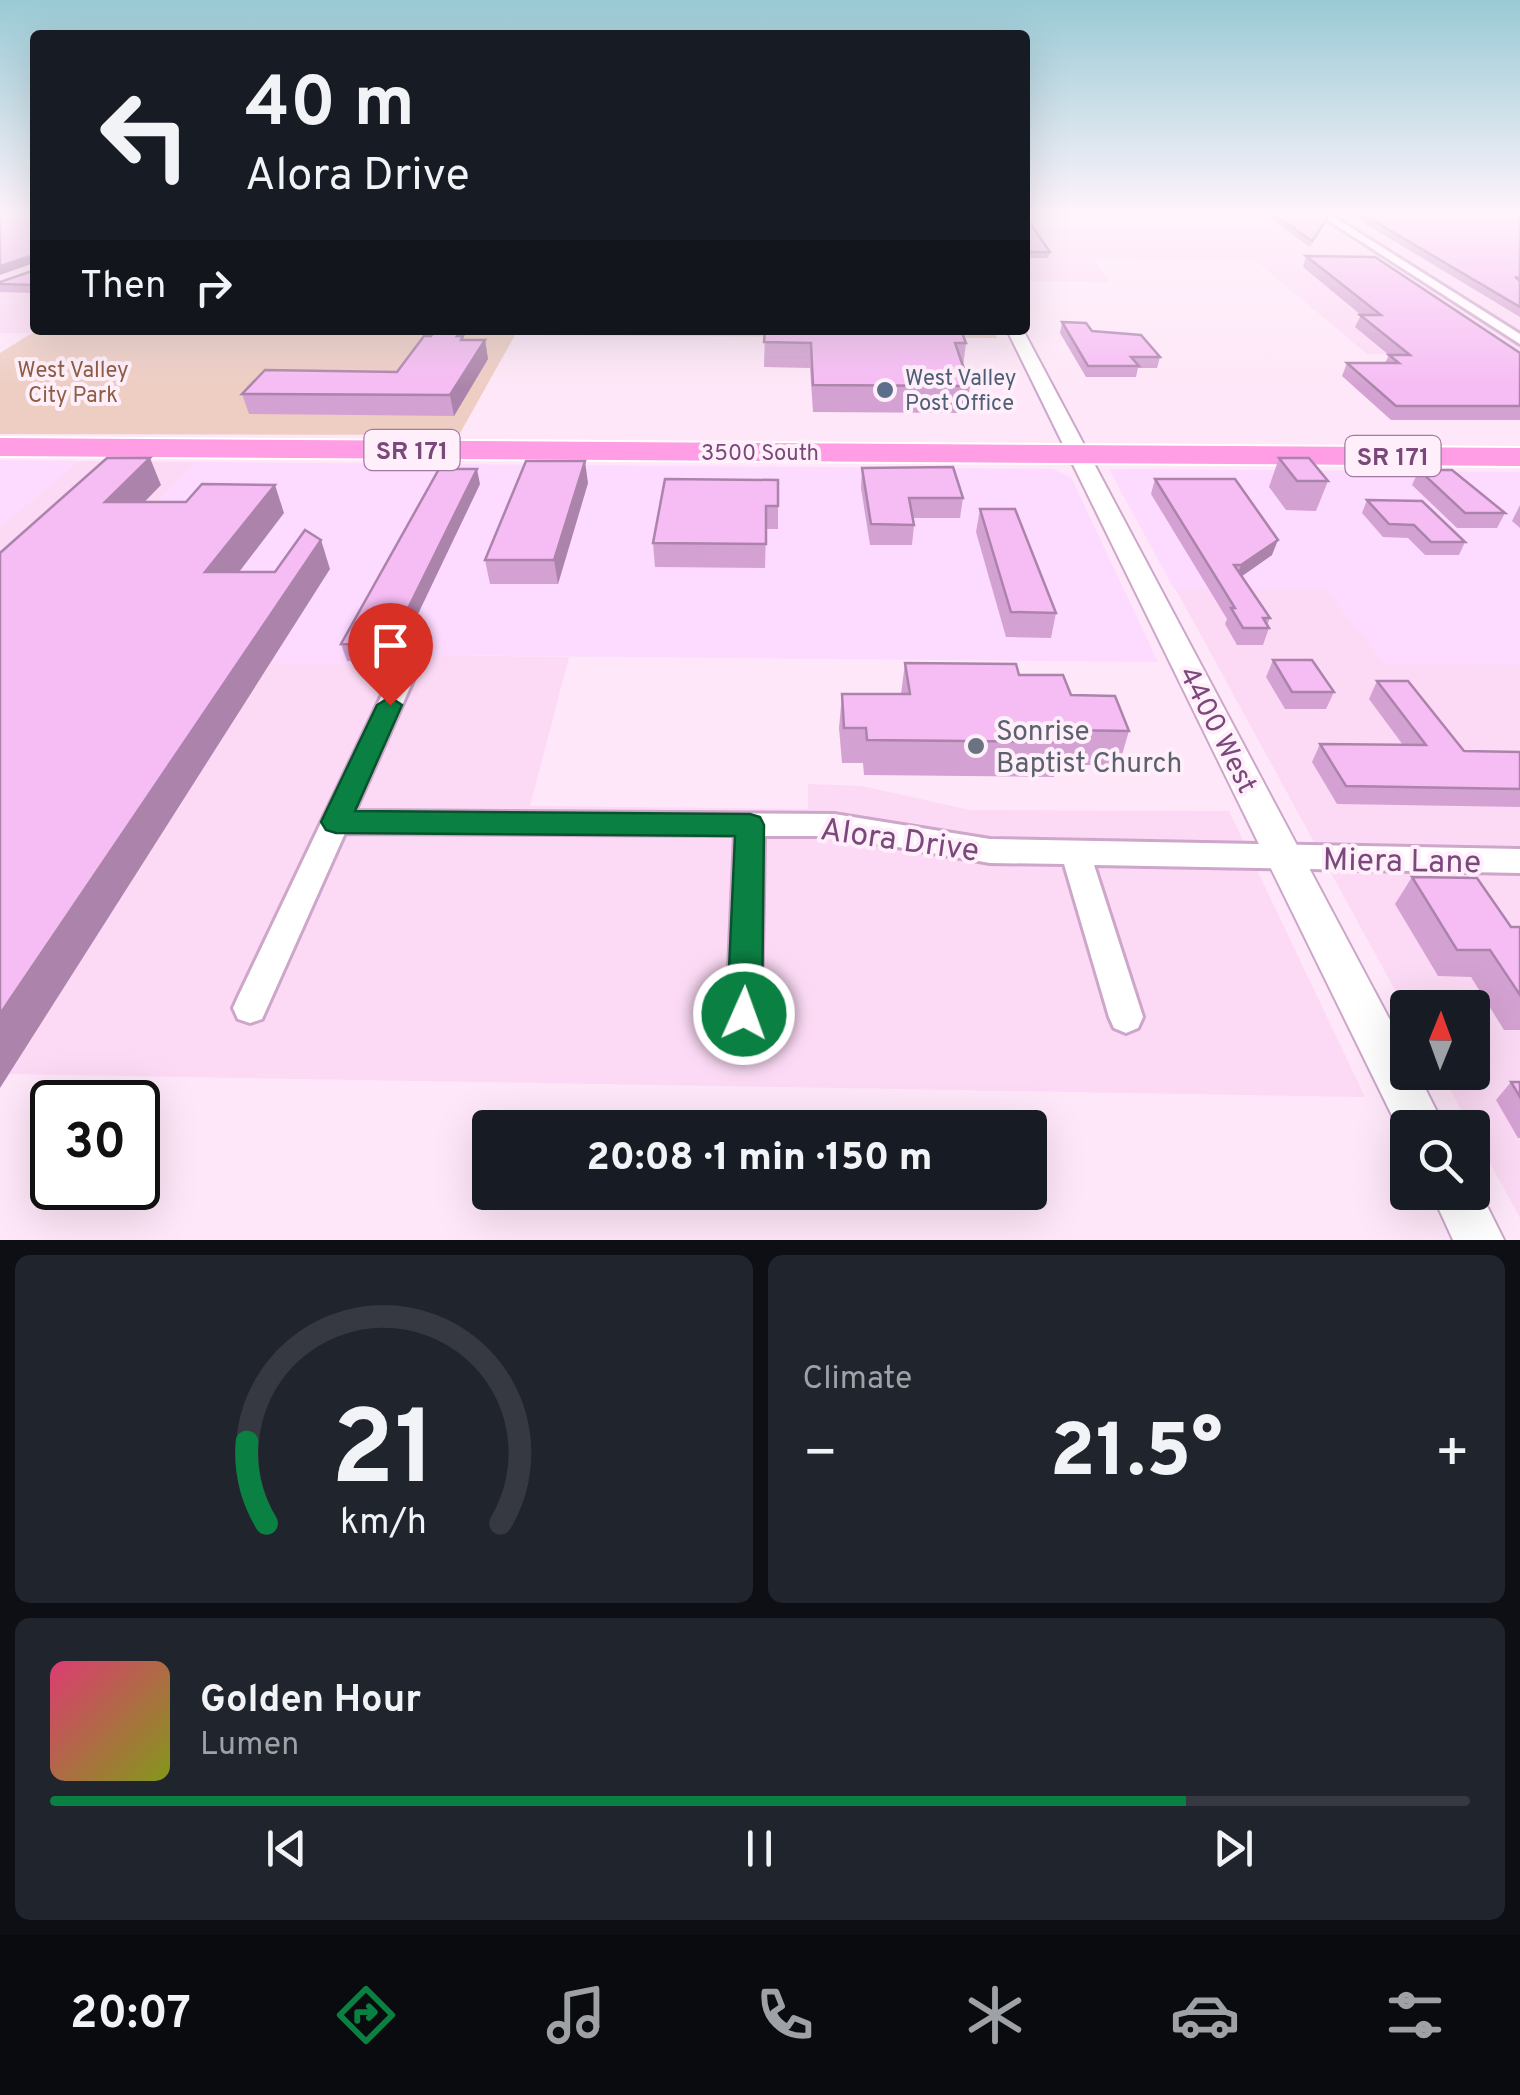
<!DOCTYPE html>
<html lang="en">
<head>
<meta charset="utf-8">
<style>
	body { margin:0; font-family:Overpass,sans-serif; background:#20242c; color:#f1f3f6; height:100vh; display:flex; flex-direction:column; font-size:38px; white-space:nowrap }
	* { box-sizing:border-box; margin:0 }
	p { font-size:32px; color:#9ea1a6 }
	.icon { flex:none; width:55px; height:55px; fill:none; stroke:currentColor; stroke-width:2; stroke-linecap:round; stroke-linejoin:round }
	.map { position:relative; height:1240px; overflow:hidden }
	.details { display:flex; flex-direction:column; gap:15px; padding:15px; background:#0d0f14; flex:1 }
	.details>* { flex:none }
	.banner { position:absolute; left:30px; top:30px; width:1000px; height:305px; border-radius:10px; box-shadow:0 10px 40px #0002; background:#171b24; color:#f1f3f6; overflow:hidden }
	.needle { width:65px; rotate:1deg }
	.controls { position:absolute; left:1390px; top:990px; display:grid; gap:20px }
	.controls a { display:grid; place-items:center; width:100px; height:100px; border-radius:10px; background:#171b24; box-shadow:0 10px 40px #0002; font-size:50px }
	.speed { position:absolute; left:30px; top:1080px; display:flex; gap:20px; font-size:50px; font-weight:700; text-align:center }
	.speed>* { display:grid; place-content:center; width:130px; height:130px; border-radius:50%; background:#171b24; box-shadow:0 10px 40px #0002; line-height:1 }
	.speed .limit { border:5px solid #111; border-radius:15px; background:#fff; color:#111 }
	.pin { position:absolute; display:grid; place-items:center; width:85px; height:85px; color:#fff; margin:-102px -42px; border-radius:50% 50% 50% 0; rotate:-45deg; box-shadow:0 0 10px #0007 }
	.pin .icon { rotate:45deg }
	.me { position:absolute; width:110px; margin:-55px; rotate:2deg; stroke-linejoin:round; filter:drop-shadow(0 0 8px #0008) }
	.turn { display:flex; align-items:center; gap:35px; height:210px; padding:0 50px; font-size:45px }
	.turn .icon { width:130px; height:130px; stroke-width:2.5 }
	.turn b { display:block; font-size:70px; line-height:85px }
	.then { display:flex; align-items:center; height:95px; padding:0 50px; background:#0003; gap:20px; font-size:38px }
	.big { font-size:75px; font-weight:800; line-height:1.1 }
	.details .card { flex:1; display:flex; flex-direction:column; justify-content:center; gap:15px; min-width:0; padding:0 35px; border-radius:15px; background:#20242c }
	.details .dial { align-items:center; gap:0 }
	.dial svg { height:260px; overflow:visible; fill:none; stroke:#363941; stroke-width:7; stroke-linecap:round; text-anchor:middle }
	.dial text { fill:#f1f3f6; stroke:none }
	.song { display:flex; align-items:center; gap:30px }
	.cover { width:120px; height:120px; border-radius:15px; background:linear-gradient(135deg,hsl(340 70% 55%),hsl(70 70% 35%)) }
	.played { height:10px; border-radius:5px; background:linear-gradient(90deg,#0b8043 80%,#363941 80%) }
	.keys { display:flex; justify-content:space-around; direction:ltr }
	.heat { display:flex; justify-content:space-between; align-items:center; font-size:55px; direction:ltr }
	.details .tiles { flex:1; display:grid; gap:15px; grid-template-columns:1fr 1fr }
	.card:last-child { grid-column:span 2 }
	.trip { position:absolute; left:472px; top:1110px; width:575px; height:100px; border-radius:10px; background:#171b24; box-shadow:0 10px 40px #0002; font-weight:800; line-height:100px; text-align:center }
	.tabs { display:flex; height:160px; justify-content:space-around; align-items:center; background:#090b0e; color:#9ea1a6 }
	.tabs .icon { width:70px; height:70px }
	.tabs .active { color:#0b8043 }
	.tabs b { font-size:45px; color:#f1f3f6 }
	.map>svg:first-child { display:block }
	.residential { fill:#fcdaf5 }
	.commercial { fill:#fddaff }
	.green { fill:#eecdc3 }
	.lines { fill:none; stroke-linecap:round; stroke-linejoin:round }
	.minor-casing { stroke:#cda6ca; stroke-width:6 }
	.tertiary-casing { stroke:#cda6ca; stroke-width:4 }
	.primary-casing { stroke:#fff; stroke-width:4 }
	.minor { fill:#fff; fill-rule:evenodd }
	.tertiary { fill:#fff; fill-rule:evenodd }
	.primary { fill:#ff9de5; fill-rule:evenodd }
	.wall { fill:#d4a2d2 }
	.shaded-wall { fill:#ac84ab }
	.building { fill:#f6bcf4; stroke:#ac84ab; stroke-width:2.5 }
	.route { fill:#0b8043; stroke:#07532c; stroke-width:2.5 }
	.service-dot { fill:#5c6f8a; stroke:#ffeffb; stroke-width:4 }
	.worship-dot { fill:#6b7280; stroke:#ffeffb; stroke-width:4 }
	.labels { text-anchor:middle; stroke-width:8; stroke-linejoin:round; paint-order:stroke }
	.far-park-label { font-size:22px; fill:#8f5d43; stroke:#ffeffb }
	.far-service-label { font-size:22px; fill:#4e5e75; stroke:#ffeffb; text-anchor:start }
	.far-street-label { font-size:22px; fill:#7b487b; stroke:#ffeffb }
	.shield { fill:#ffeffb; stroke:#a37aa1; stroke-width:2.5 }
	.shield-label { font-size:25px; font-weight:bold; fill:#7b487b }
	.street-label { font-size:28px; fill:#7b487b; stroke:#ffeffb }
	.worship-label { font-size:28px; fill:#5b616d; stroke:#ffeffb; text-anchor:start }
	.near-street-label { font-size:32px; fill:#7b487b; stroke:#ffeffb }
</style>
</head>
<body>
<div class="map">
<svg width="1520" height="1240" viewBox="0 0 1520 1240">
	<rect width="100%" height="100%" fill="#fee7f8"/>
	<g class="residential">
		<polygon points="0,215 35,215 35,330 31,333 0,333"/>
		<polygon points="1025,215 1520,215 1520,355 1367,354 1256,261 1093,260 1110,282 1025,281"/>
		<polygon points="79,461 196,462 0,663 0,527"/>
		<polygon points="1131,469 1520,473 1520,1218 1441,1073 1472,1072 1472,1008 1408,1008 1407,1012 1116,480 1120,471"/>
		<polygon points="423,655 569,657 530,806 808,809 808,784 862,786 970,810 1229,811 1365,1097 9,1074 270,663 419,664"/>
	</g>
	<g class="commercial">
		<polygon points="0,460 79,461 0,527"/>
		<polygon points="196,462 1053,469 1071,477 1158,662 424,655 419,664 270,663 0,1088 0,663"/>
		<polygon points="1109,469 1520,472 1520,665 1384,663 1325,589 1174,589"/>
	</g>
	<polygon class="green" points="37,330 993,330 997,338 515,335 459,435 0,434 0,353"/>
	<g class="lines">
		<defs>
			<g id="minor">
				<polygon points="1320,215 1331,215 1520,334 1520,344"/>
				<polygon points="403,668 415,676 355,811 834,814 990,839 1520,849 1520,873 1094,865 1143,1017 1138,1028 1126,1033 1114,1028 1109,1017 1064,864 990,863 834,836 764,836 761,1014 756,1025 744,1030 732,1025 727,1014 735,835 345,833 262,1019 250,1023 238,1019 233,1008 238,997 391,676"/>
			</g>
			<g id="tertiary">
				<polygon points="1007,330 1023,330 1408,1054 1408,1072 1417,1072 1445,1128 1408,1128 1406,1144"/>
				<polygon points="1472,1176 1504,1240 1453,1240 1431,1192 1472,1192"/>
			</g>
			<polygon id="primary" points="0,438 1520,448 1520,466 0,456"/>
		</defs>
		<use href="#minor" class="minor-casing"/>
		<use href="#tertiary" class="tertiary-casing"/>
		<use href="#primary" class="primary-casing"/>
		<use href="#minor" class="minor"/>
		<use href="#tertiary" class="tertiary"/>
		<use href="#primary" class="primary"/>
	</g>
	<g class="wall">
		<polygon points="1265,215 1326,215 1328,217 1326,223 1310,247"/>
		<polygon points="1351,215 1520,215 1520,317"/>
		<polygon points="1025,216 1050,252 1048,258 1025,258"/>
		<polygon points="1306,256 1520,353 1520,420 1391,420 1342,376 1347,363 1385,363 1389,355 1355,327 1361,315 1303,267"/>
		<polygon points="35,266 35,293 0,292 0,282 35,270"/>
		<polygon points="1062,322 1160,357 1157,368 1138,368 1136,377 1086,377 1060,333"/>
		<polygon points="765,330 966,343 963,367 970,386 966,413 813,412 810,368 764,367"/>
		<polygon points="460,331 464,340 485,340 488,359 454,416 249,414 242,394 397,372 431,336"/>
		<polygon points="1279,458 1328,481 1316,511 1286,510 1269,487"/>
		<polygon points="862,468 963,498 960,518 913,518 914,525 912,545 870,545 861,488"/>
		<polygon points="1419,470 1505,513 1497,528 1457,528 1412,485"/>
		<polygon points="1155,479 1272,555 1242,576 1270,618 1267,625 1269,628 1263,645 1237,645 1225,624 1227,619 1151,494"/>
		<polygon points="778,480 778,529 766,529 765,568 655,567 653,543"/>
		<polygon points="588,483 558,584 490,584 485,560"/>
		<polygon points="480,484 395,662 347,661 341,644"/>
		<polygon points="1367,500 1465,542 1459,555 1425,555 1408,538 1383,537 1362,513"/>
		<polygon points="1520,505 1520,528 1512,521"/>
		<polygon points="980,509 1056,613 1051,638 1006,637 976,532"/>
		<polygon points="1273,660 1334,692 1326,709 1285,709 1266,677"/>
		<polygon points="905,663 1019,675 1071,695 1129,731 1119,765 1057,765 1054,777 864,775 863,763 842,763 839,728 842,694 901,694"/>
		<polygon points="1377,681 1464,751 1520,752 1520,807 1337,804 1312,762 1320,744 1403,745 1369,699"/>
		<polygon points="1412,877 1511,927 1520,927 1520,1030 1504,1030 1471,977 1438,976 1395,904"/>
		<polygon points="1511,1082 1520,1082 1520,1138 1518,1138 1496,1100"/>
	</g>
	<g class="shaded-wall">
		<polygon points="31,256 34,263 0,275 0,266"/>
		<polygon points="485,340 488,359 454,416 450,395"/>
		<polygon points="150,458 161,485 117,530 105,502"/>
		<polygon points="585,461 588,483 558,584 554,560"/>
		<polygon points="477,469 480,484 395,662 390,645"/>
		<polygon points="275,485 284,513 217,601 205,572"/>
		<polygon points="321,540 330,569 0,1088 0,1014"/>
		<polygon points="1278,540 1272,555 1235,581 1241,565"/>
	</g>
	<g class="building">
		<polygon points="0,215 35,215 35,259 31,256 0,266"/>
		<polygon points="1275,215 1326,215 1328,217 1312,241"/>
		<polygon points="1364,215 1520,215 1520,278 1515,277 1520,281 1520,307"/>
		<polygon points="1025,216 1050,252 1025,252"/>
		<polygon points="1306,256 1375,257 1520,353 1520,406 1396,406 1347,363 1399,363 1389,355 1410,355 1360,315 1381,315"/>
		<polygon points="35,266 35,285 0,284 0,282 35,270"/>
		<polygon points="1062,322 1086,323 1092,331 1141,335 1160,357 1131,357 1139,366 1088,366"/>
		<polygon points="765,330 961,330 966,343 955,343 970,386 813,385 811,343 764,342"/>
		<polygon points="435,331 460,331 457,336 463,336 461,340 485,340 450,395 242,394 265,370 397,372 424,336 431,336"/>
		<polygon points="107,458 150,458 105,502 186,502 202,484 275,485 205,572 275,572 305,530 321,540 0,1014 0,553"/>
		<polygon points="1279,458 1309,458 1328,481 1297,481"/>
		<polygon points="526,461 585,461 554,560 485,560"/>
		<polygon points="953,467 963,498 909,498 914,525 871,524 862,468"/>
		<polygon points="439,469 477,469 390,645 341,644"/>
		<polygon points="1419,470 1452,470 1505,513 1465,513"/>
		<polygon points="665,479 778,480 778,506 766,506 766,544 653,543"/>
		<polygon points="1155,479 1235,479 1278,540 1241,565 1234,565 1270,618 1263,618 1269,628 1243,628 1231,608 1235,608"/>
		<polygon points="1367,500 1422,501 1465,542 1431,542 1414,525 1389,524"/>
		<polygon points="980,509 1015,509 1056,613 1011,612"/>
		<polygon points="1273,660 1312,660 1334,692 1292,692"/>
		<polygon points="905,663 1016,664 1019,675 1063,675 1071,695 1115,696 1129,731 1059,730 1063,742 867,740 866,728 844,728 842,694 910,694"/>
		<polygon points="1377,681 1408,681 1464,751 1520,752 1520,789 1346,786 1320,744 1426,745"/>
		<polygon points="1412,877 1477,878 1511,927 1520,927 1520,995 1490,950 1457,950"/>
		<polygon points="1511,1082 1520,1082 1520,1097"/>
	</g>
	<linearGradient id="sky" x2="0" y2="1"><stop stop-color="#99cad5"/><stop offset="0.55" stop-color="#fff4fc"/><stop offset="1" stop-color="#fff4fc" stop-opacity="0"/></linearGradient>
	<rect width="1520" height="388" fill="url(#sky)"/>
	<polygon class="route" points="390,697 402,705 355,811 750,814 760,817 764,825 762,1014 756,1025 744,1029 732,1025 727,1014 735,836 336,833 326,830 321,822 377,705"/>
	<circle class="service-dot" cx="885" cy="390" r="10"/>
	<circle class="worship-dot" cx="976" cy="746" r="10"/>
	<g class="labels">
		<g class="far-park-label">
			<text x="73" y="377">West Valley<tspan x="73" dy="25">City Park</tspan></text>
		</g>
		<g class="far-service-label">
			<text x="905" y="385">West Valley<tspan x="905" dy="25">Post Office</tspan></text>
		</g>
		<g class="far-street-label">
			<text x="760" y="460">3500 South</text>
		</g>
		<g class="shield">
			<rect x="364.5" y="430" width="95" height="40" rx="8"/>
			<rect x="1345.5" y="436" width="95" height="40" rx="8"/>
		</g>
		<g class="shield-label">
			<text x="412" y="459">SR 171</text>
			<text x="1393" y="465">SR 171</text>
		</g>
		<g class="street-label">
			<text transform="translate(1219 729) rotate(63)" y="10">4400 West</text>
		</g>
		<g class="worship-label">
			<text x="996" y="740">Sonrise<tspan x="996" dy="32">Baptist Church</tspan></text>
		</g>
		<g class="near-street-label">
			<text transform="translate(900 839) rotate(8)" y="11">Alora Drive</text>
			<text transform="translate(1402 860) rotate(1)" y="11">Miera Lane</text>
		</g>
	</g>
</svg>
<div class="controls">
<a><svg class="needle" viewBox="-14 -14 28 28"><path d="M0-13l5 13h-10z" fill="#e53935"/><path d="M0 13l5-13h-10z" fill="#9ea1a6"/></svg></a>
<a><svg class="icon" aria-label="search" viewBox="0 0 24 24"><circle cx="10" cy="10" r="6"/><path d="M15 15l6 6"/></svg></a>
</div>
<div class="speed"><div class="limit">30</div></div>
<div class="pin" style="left:390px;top:705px;background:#d93025"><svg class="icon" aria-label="arrive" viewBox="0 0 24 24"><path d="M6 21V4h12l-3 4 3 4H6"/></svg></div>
<svg class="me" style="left:744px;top:1014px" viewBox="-20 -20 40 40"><circle r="17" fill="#0b8043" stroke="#fff" stroke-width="3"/><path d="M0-11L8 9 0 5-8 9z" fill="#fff"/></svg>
<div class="trip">20:08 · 1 min · 150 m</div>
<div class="banner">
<div class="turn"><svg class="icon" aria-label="left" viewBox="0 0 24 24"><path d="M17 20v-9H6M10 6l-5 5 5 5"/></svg><div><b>40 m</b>Alora Drive</div></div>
<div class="then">Then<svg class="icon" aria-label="right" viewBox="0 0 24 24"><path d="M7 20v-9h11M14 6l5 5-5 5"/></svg></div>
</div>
</div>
<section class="details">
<div class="tiles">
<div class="card dial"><svg viewBox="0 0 100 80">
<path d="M14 69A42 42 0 1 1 86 69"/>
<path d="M14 69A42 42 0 0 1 8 44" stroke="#0b8043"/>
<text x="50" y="56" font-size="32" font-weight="700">21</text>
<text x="50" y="72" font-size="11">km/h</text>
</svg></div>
<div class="card"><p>Climate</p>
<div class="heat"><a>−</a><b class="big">21.5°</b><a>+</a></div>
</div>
<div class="card">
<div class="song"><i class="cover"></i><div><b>Golden Hour</b><p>Lumen</p></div></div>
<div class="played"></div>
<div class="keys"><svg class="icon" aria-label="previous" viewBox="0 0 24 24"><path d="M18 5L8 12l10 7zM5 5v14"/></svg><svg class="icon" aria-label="pause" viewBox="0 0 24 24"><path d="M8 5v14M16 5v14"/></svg><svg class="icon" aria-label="next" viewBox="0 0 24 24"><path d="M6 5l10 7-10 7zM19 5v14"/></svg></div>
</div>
</div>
</section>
<nav class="tabs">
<b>20:07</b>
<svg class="icon active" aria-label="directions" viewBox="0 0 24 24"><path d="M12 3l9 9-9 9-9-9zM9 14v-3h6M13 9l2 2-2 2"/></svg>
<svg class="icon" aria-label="music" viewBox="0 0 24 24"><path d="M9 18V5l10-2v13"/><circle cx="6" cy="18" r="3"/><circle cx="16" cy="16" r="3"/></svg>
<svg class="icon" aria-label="phone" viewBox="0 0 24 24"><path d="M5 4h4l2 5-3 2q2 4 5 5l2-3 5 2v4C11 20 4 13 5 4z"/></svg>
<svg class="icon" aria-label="climate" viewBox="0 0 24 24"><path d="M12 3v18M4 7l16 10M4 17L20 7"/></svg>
<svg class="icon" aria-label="car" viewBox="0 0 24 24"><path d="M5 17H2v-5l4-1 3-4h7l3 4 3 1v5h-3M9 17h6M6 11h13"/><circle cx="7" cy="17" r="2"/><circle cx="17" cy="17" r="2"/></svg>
<svg class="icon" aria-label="filters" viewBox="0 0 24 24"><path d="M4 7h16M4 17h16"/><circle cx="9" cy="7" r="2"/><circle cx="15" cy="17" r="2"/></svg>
</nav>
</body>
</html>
